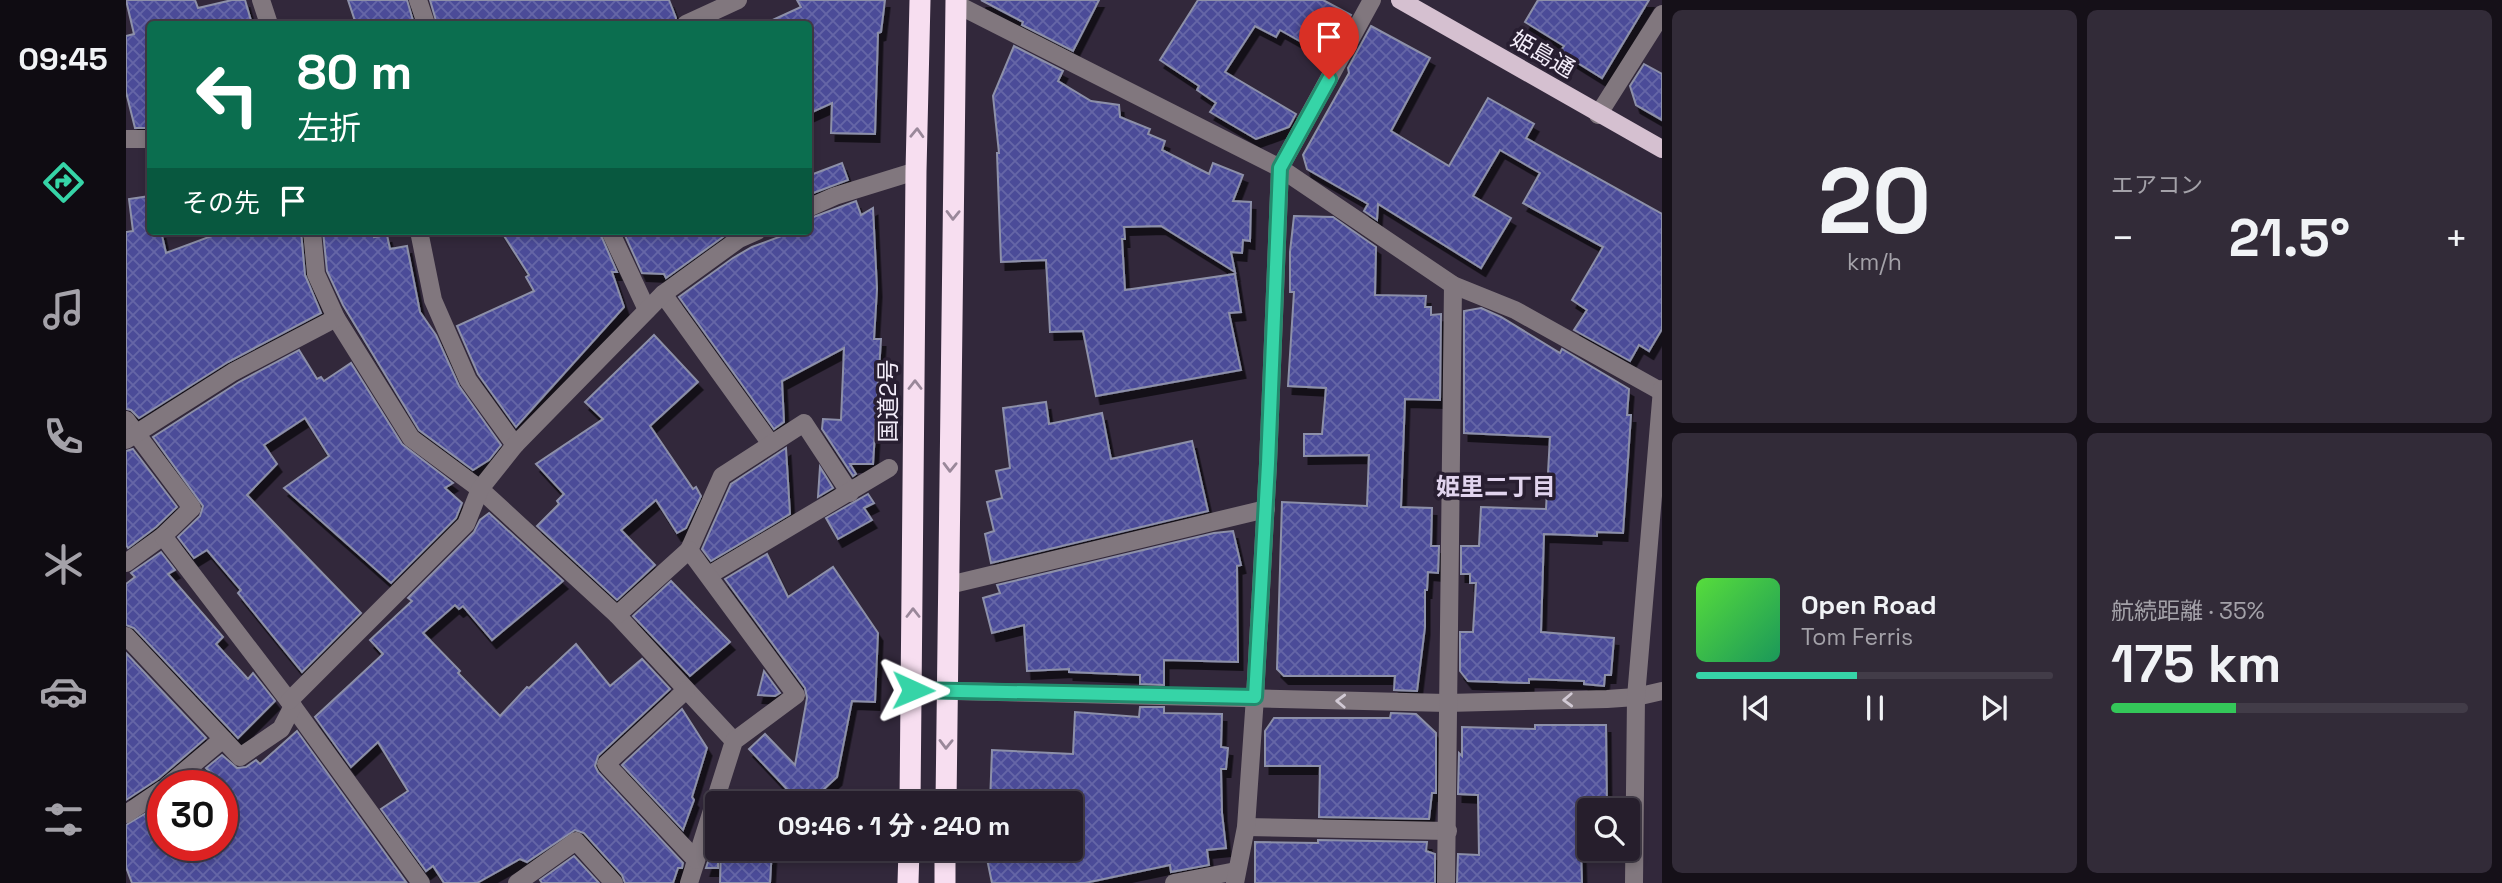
<!DOCTYPE html>
<html lang="ja">
<head>
<meta charset="utf-8">
<style>
	body { margin:0; font-family:"Space Grotesk","Noto Sans JP",sans-serif; background:#322b38; color:#f1f3f6; height:100vh; display:flex; flex-direction:column; font-size:26px; white-space:nowrap }
	* { box-sizing:border-box; margin:0 }
	p { font-size:23px; color:#a4a2a9 }
	.icon { flex:none; width:38px; height:38px; fill:none; stroke:currentColor; stroke-width:2; stroke-linecap:round; stroke-linejoin:round }
	.map { position:relative; flex:1; overflow:hidden }
	.side { display:flex; flex-direction:column; gap:10px; padding:10px; background:#151018; width:840px }
	.side>* { flex:none }
	.hud { position:absolute; left:21px; top:21px; width:665px; height:214px; border-radius:7px; box-shadow:0 4px 10px #0003,0 0 0 2px #423c48; background:#0b6e4f; color:#fff; overflow:hidden }
	.controls { position:absolute; left:1451px; top:798px; display:grid; gap:14px }
	.controls a { display:grid; place-items:center; width:63px; height:63px; border-radius:7px; background:#261e2c; box-shadow:0 4px 10px #0003,0 0 0 2px #423c48; font-size:35px }
	.speed { position:absolute; left:21px; top:770px; display:flex; gap:14px; font-size:35px; font-weight:700; text-align:center }
	.speed>* { display:grid; place-content:center; width:91px; height:91px; border-radius:50%; background:#261e2c; box-shadow:0 4px 10px #0003,0 0 0 2px #423c48; line-height:1 }
	.speed .limit { border:10px solid #d22; background:#fff; color:#111 }
	.pin { position:absolute; display:grid; place-items:center; width:60px; height:60px; color:#fff; margin:-72px -30px; border-radius:50% 50% 50% 0; rotate:-45deg; box-shadow:0 0 7px #0007 }
	.pin .icon { rotate:45deg }
	.me { position:absolute; width:77px; margin:-38px; rotate:91deg; stroke-linejoin:round; filter:drop-shadow(0 0 5px #0008) }
	.turn { display:flex; align-items:center; gap:24px; height:147px; padding:0 35px; font-size:32px }
	.turn .icon { width:91px; height:91px; stroke-width:2.5 }
	.turn b { display:block; font-size:49px; line-height:60px }
	.then { display:flex; align-items:center; height:66px; padding:0 35px; background:#0003; gap:14px; font-size:26px }
	.big { font-size:52px; font-weight:700; line-height:1.1 }
	.side .card { flex:1; display:flex; flex-direction:column; justify-content:center; gap:10px; min-width:0; padding:0 24px; border-radius:10px; background:#322b38 }
	.side .dial { align-items:center; gap:0 }
	.dial b { font-size:91px; line-height:1 }
	.song { display:flex; align-items:center; gap:21px }
	.cover { width:84px; height:84px; border-radius:10px; background:linear-gradient(135deg,hsl(110 70% 55%),hsl(150 70% 35%)) }
	.played { height:7px; border-radius:4px; background:linear-gradient(90deg,#36d4a7 45%,#423c48 45%) }
	.keys { display:flex; justify-content:space-around; direction:ltr }
	.heat { display:flex; justify-content:space-between; align-items:center; font-size:38px; direction:ltr }
	.charge { height:10px; border-radius:5px; background:linear-gradient(90deg,#34c759 35%,#423c48 0) }
	.side .tiles { flex:1; display:grid; gap:10px; grid-template-columns:repeat(2,1fr) }
	.trip { position:absolute; left:579px; top:791px; width:378px; height:70px; border-radius:7px; background:#261e2c; box-shadow:0 4px 10px #0003,0 0 0 2px #423c48; font-weight:700; line-height:70px; text-align:center }
	main { display:flex; flex:1; min-height:0 }
	.menu { display:flex; flex-direction:column; width:126px; justify-content:space-around; align-items:center; background:#0f0c12; color:#a4a2a9 }
	.menu .icon { width:49px; height:49px }
	.menu .selected { color:#36d4a7 }
	.menu b { font-size:32px; color:#f1f3f6 }
	.map>svg:first-child { display:block }
	.building { fill:url(#building-cross-hatch); stroke:#8d90a9; stroke-width:2; filter:url(#shadow) }
	.lines { fill:none; stroke-linecap:round; stroke-linejoin:round }
	.minor { stroke:#81777e; stroke-width:18 }
	.major { stroke:#d5c0d0; stroke-width:18 }
	.highway { stroke:#f7def0; stroke-width:21 }
	.oneway { stroke:#9a889a }
	.oneway2 { stroke:#d1c9d4 }
	.route-casing { stroke:#238a6d; stroke-width:18 }
	.route { stroke:#36d4a7; stroke-width:12 }
	.labels { text-anchor:middle; stroke-width:7; stroke-linejoin:round; paint-order:stroke }
	.street-label { font-size:23px; fill:#f3ecf9; stroke:#281e31 }
	.neighbourhood-label { font-size:24px; font-weight:bold; fill:#e1d4ee; stroke:#281e31 }
</style>
</head>
<body>
<main>
<nav class="menu">
<b>09:45</b>
<svg class="icon selected" aria-label="directions" viewBox="0 0 24 24"><path d="M12 3l9 9-9 9-9-9zM9 14v-3h6M13 9l2 2-2 2"/></svg>
<svg class="icon" aria-label="music" viewBox="0 0 24 24"><path d="M9 18V5l10-2v13"/><circle cx="6" cy="18" r="3"/><circle cx="16" cy="16" r="3"/></svg>
<svg class="icon" aria-label="phone" viewBox="0 0 24 24"><path d="M5 4h4l2 5-3 2q2 4 5 5l2-3 5 2v4C11 20 4 13 5 4z"/></svg>
<svg class="icon" aria-label="climate" viewBox="0 0 24 24"><path d="M12 3v18M4 7l16 10M4 17L20 7"/></svg>
<svg class="icon" aria-label="car" viewBox="0 0 24 24"><path d="M5 17H2v-5l4-1 3-4h7l3 4 3 1v5h-3M9 17h6M6 11h13"/><circle cx="7" cy="17" r="2"/><circle cx="17" cy="17" r="2"/></svg>
<svg class="icon" aria-label="filters" viewBox="0 0 24 24"><path d="M4 7h16M4 17h16"/><circle cx="9" cy="7" r="2"/><circle cx="15" cy="17" r="2"/></svg>
</nav>
<div class="map">
<svg width="1536" height="883" viewBox="0 0 1536 883">
	<defs>
		<pattern id="building-cross-hatch" width="8" height="8" patternUnits="userSpaceOnUse" patternTransform="scale(1.75)"><rect width="8" height="8" fill="#4b4c98"/><path d="M0 0l8 8M0 8l8-8" fill="none" stroke="#6566a7"/></pattern>
		<filter id="shadow"><feDropShadow dx="4.5" dy="8" stdDeviation="0" flood-color="#0009"/></filter>
	</defs>
	<rect width="100%" height="100%" fill="#32283b"/>
	<g class="building">
		<polygon points="0,0 69,0 72,8 106,0 119,0 126,24 24,24 24,128 9,128 0,92 0,36 8,34"/>
		<polygon points="222,0 281,0 288,24 230,24"/>
		<polygon points="304,0 543,0 550,18 549,24 311,24"/>
		<polygon points="671,0 759,0 755,32 752,33 749,134 705,133 706,103 682,114 682,24 638,24 675,7"/>
		<polygon points="855,0 973,0 947,51 896,25 897,22"/>
		<polygon points="1072,0 1197,0 1225,15 1202,57 1154,30 1150,37 1129,26 1099,72 1170,114 1163,127 1130,139 1084,112 1090,103 1071,90 1073,86 1034,60"/>
		<polygon points="1412,0 1523,0 1476,78 1434,52 1438,46 1399,22"/>
		<polygon points="1245,26 1304,58 1265,131 1323,166 1362,98 1408,124 1400,138 1536,214 1536,329 1523,351 1513,345 1504,361 1448,330 1461,310 1446,300 1477,247 1397,203 1414,173 1374,150 1347,196 1385,218 1355,268 1252,204 1251,220 1238,211 1242,204 1181,169 1177,155 1223,73 1222,68"/>
		<polygon points="888,46 937,71 932,81 965,101 993,105 994,117 1024,129 1022,134 1039,141 1036,150 1083,174 1087,163 1117,175 1107,201 1125,202 1124,241 1117,240 1116,253 1105,252 1109,272 1035,226 998,227 999,239 996,239 999,290 1109,274 1115,312 1103,313 1115,370 970,396 957,331 924,332 920,260 875,262 871,153 873,153 867,96"/>
		<polygon points="1518,64 1536,74 1536,120 1510,105 1504,86"/>
		<polygon points="716,163 722,180 682,195 682,176"/>
		<polygon points="24,196 24,231 35,231 40,253 99,231 175,231 179,275 195,313 102,362 13,418 5,410 0,409 0,232 7,231 3,199"/>
		<polygon points="730,201 735,215 747,208 751,289 748,339 755,339 747,464 724,464 730,474 727,476 696,429 697,419 715,420 718,348 656,381 658,422 648,429 553,297 607,258 626,247 669,231 682,231 682,219"/>
		<polygon points="1168,216 1207,217 1250,247 1249,295 1300,296 1299,307 1305,307 1305,315 1315,314 1314,400 1279,399 1275,507 1306,508 1305,546 1313,546 1312,573 1302,572 1301,590 1299,590 1299,627 1291,691 1268,690 1269,676 1158,676 1151,669 1156,502 1241,506 1243,455 1178,456 1178,434 1196,434 1200,388 1162,386 1168,292 1164,292 1164,252"/>
		<polygon points="197,231 247,231 248,237 261,235 264,249 281,246 294,312 310,335 333,386 375,445 363,460 347,470 293,430 217,305 201,271"/>
		<polygon points="375,231 473,231 491,272 486,272 498,307 390,427 352,374 331,326 408,291 400,277 403,275"/>
		<polygon points="497,231 594,231 597,237 540,278 538,274 516,273"/>
		<polygon points="1355,308 1375,317 1434,353 1436,349 1503,389 1501,415 1505,415 1497,533 1471,532 1471,536 1418,534 1415,632 1488,638 1485,675 1479,675 1478,686 1458,684 1458,681 1403,679 1403,683 1342,681 1334,671 1334,632 1347,632 1350,583 1344,583 1344,574 1335,574 1335,546 1353,546 1355,507 1420,509 1424,437 1338,433 1338,311"/>
		<polygon points="528,335 572,382 524,426 567,489 570,487 575,496 560,528 551,533 530,500 495,530 529,565 491,600 411,526 433,504 431,501 438,494 410,464 477,419 459,402"/>
		<polygon points="173,350 191,379 195,377 198,381 225,363 276,444 327,483 319,488 336,503 330,518 265,583 158,488 203,456 179,418 138,445 151,464 121,495 235,613 176,672 112,593 115,590 81,550 68,558 52,537 74,516 77,506 27,437 113,382"/>
		<polygon points="920,402 923,424 976,413 985,459 1066,441 1082,511 865,563 859,534 868,531 861,502 876,498 870,471 884,468 877,408"/>
		<polygon points="660,448 664,514 585,561 576,549 605,484"/>
		<polygon points="7,449 51,507 30,527 2,548 0,545 0,451"/>
		<polygon points="694,467 707,488 692,497"/>
		<polygon points="742,494 748,503 738,508 746,520 712,539 700,518"/>
		<polygon points="363,513 437,581 366,640 337,606 333,609 329,605 297,633 334,671 332,673 374,716 401,687 403,688 450,644 484,686 516,659 544,689 472,756 469,766 472,772 557,863 556,868 552,868 547,883 499,883 496,875 458,833 449,830 401,862 394,859 351,883 318,883 307,866 300,871 255,809 282,791 252,742 225,767 189,717 257,654 244,640 286,601 282,598 348,532 354,520"/>
		<polygon points="1107,531 1115,565 1111,566 1112,662 1038,660 1038,685 1014,684 1014,675 943,672 943,669 901,671 898,625 866,633 857,598 874,593 871,585 1088,533"/>
		<polygon points="35,552 49,570 42,574 97,637 90,644 122,679 127,673 149,701 112,738 8,628 0,625 0,584 9,577 5,573"/>
		<polygon points="641,554 662,597 707,567 752,633 749,702 726,701 711,777 683,803 674,803 623,749 639,734 669,765 681,698 679,688 599,579"/>
		<polygon points="545,581 604,642 564,676 507,616"/>
		<polygon points="0,653 80,738 32,779 0,800"/>
		<polygon points="638,671 654,693 649,696 632,695"/>
		<polygon points="1014,707 1038,707 1038,713 1096,714 1095,747 1102,748 1100,769 1095,769 1096,813 1100,848 1081,850 1083,865 1045,872 1044,865 959,883 866,883 860,854 868,852 867,849 945,849 945,803 864,803 866,750 947,754 949,712 1013,717"/>
		<polygon points="556,709 581,748 566,797 568,800 557,830 496,765"/>
		<polygon points="1265,713 1290,714 1310,733 1310,793 1306,793 1303,819 1193,817 1194,766 1139,766 1139,731 1148,718 1264,718"/>
		<polygon points="1409,725 1480,725 1481,810 1463,810 1463,814 1454,814 1456,883 1331,883 1332,854 1353,855 1352,795 1332,794 1333,753 1336,756 1336,727 1409,729"/>
		<polygon points="171,731 280,882 6,883 0,867 0,825 37,803 37,845 96,845 96,785 80,768 96,755 111,768 120,767 130,760 134,764"/>
		<polygon points="589,840 592,840 592,868 580,868"/>
		<polygon points="1192,840 1301,842 1300,851 1309,854 1309,883 1129,883 1129,842 1192,843"/>
		<polygon points="595,849 646,849 644,883 594,883"/>
		<polygon points="448,856 473,883 416,883 414,880"/>
	</g>
	<g class="lines">
		<g class="minor">
			<polyline points="135,0 143,24"/>
			<polyline points="292,0 300,24"/>
			<polyline points="830,4 1154,168 1327,285 1389,310 1536,392"/>
			<polyline points="560,24 612,0"/>
			<polyline points="1472,115 1536,14"/>
			<polyline points="0,139 24,139"/>
			<polyline points="682,208 709,196 790,171"/>
			<polyline points="186,231 190,274 210,318 285,438 354,489 491,615 608,741"/>
			<polyline points="293,231 307,300 342,380 389,445"/>
			<polyline points="484,231 521,310"/>
			<polyline points="537,294 645,444"/>
			<polyline points="0,420 66,508 37,536 0,563"/>
			<polyline points="0,440 107,372 210,318"/>
			<polyline points="37,536 163,701 295,883"/>
			<polyline points="563,550 596,476 678,423 724,493"/>
			<polyline points="583,575 763,468"/>
			<polyline points="823,585 1140,509"/>
			<polyline points="491,615 563,550 670,695 608,741 563,883"/>
			<polyline points="0,636 114,757 155,729 167,706"/>
			<polyline points="560,690 480,764 570,860"/>
			<polyline points="787,690 1321,703 1481,699 1510,697 1536,691"/>
			<polyline points="163,701 340,524 354,489 389,445 537,294 613,239 631,231"/>
			<polyline points="41,786 97,739"/>
			<polyline points="0,814 37,789"/>
			<polyline points="1120,827 1322,831"/>
			<polyline points="391,883 450,841 488,883"/>
			<polyline points="1048,883 1110,871"/>
			<polyline points="1109,883 1120,827 1129,697 1142,464 1154,168 1246,0"/>
			<polyline points="1320,883 1327,285"/>
			<polyline points="1508,883 1510,697 1536,389"/>
		</g>
		<polyline class="major" points="1274,0 1536,149"/>
		<g class="highway">
			<polyline points="784,803 790,171 794,0"/>
			<polyline points="820,803 830,0"/>
			<polyline points="782,883 783,849"/>
			<polyline points="819,883 819,849"/>
		</g>
	</g>
	<defs><path id="oneway-chevron" d="M-2-3.5L2.5 0L-2 3.5" fill="none" stroke-width="1.6" stroke-linecap="round" stroke-linejoin="round" transform="scale(1.75)"/></defs>
	<g class="oneway">
		<use href="#oneway-chevron" transform="translate(791 133) rotate(-88)"/>
		<use href="#oneway-chevron" transform="translate(827 215) rotate(91)"/>
		<use href="#oneway-chevron" transform="translate(789 385) rotate(-90)"/>
		<use href="#oneway-chevron" transform="translate(824 467) rotate(91)"/>
		<use href="#oneway-chevron" transform="translate(787 613) rotate(-90)"/>
		<use href="#oneway-chevron" transform="translate(820 744) rotate(91)"/>
	</g>
	<g class="oneway2">
		<use href="#oneway-chevron" transform="translate(1442 700) rotate(178)"/>
		<use href="#oneway-chevron" transform="translate(1215 701) rotate(-178)"/>
	</g>
	<g class="lines">
		<defs>
			<polyline id="route" points="787,690 1129,697 1142,464 1154,168 1203,79"/>
		</defs>
		<use href="#route" class="route-casing"/>
		<use href="#route" class="route"/>
	</g>
	<g class="labels">
		<g class="street-label">
			<text transform="translate(1417 54) rotate(30)" y="8">姫島通</text>
			<text transform="translate(762 401) rotate(-90)" y="8">国道2号</text>
		</g>
		<g class="neighbourhood-label">
			<text x="1370" y="495">姫里二丁目</text>
		</g>
	</g>
</svg>
<div class="controls">
<a><svg class="icon" aria-label="search" viewBox="0 0 24 24"><circle cx="10" cy="10" r="6"/><path d="M15 15l6 6"/></svg></a>
</div>
<div class="speed"><div class="limit">30</div></div>
<div class="pin" style="left:1203px;top:79px;background:#d93025"><svg class="icon" aria-label="arrive" viewBox="0 0 24 24"><path d="M6 21V4h12l-3 4 3 4H6"/></svg></div>
<svg class="me" style="left:787px;top:690px" viewBox="-20 -20 40 40"><path d="M0-17L14 15 0 8-14 15z" fill="#36d4a7" stroke="#fff" stroke-width="4"/></svg>
<div class="trip">09:46 · 1 分 · 240 m</div>
<div class="hud">
<div class="turn"><svg class="icon" aria-label="left" viewBox="0 0 24 24"><path d="M17 20v-9H6M10 6l-5 5 5 5"/></svg><div><b>80 m</b>左折</div></div>
<div class="then">その先<svg class="icon" aria-label="arrive" viewBox="0 0 24 24"><path d="M6 21V4h12l-3 4 3 4H6"/></svg></div>
</div>
</div>
<section class="side">
<div class="tiles">
<div class="card dial"><b>20</b><p>km/h</p></div>
<div class="card"><p>エアコン</p>
<div class="heat"><a>−</a><b class="big">21.5°</b><a>+</a></div>
</div>
<div class="card">
<div class="song"><i class="cover"></i><div><b>Open Road</b><p>Tom Ferris</p></div></div>
<div class="played"></div>
<div class="keys"><svg class="icon" aria-label="previous" viewBox="0 0 24 24"><path d="M18 5L8 12l10 7zM5 5v14"/></svg><svg class="icon" aria-label="pause" viewBox="0 0 24 24"><path d="M8 5v14M16 5v14"/></svg><svg class="icon" aria-label="next" viewBox="0 0 24 24"><path d="M6 5l10 7-10 7zM19 5v14"/></svg></div>
</div>
<div class="card"><p>航続距離 · 35%</p><b class="big">175 km</b><div class="charge"></div></div>
</div>
</section>
</main>
</body>
</html>
